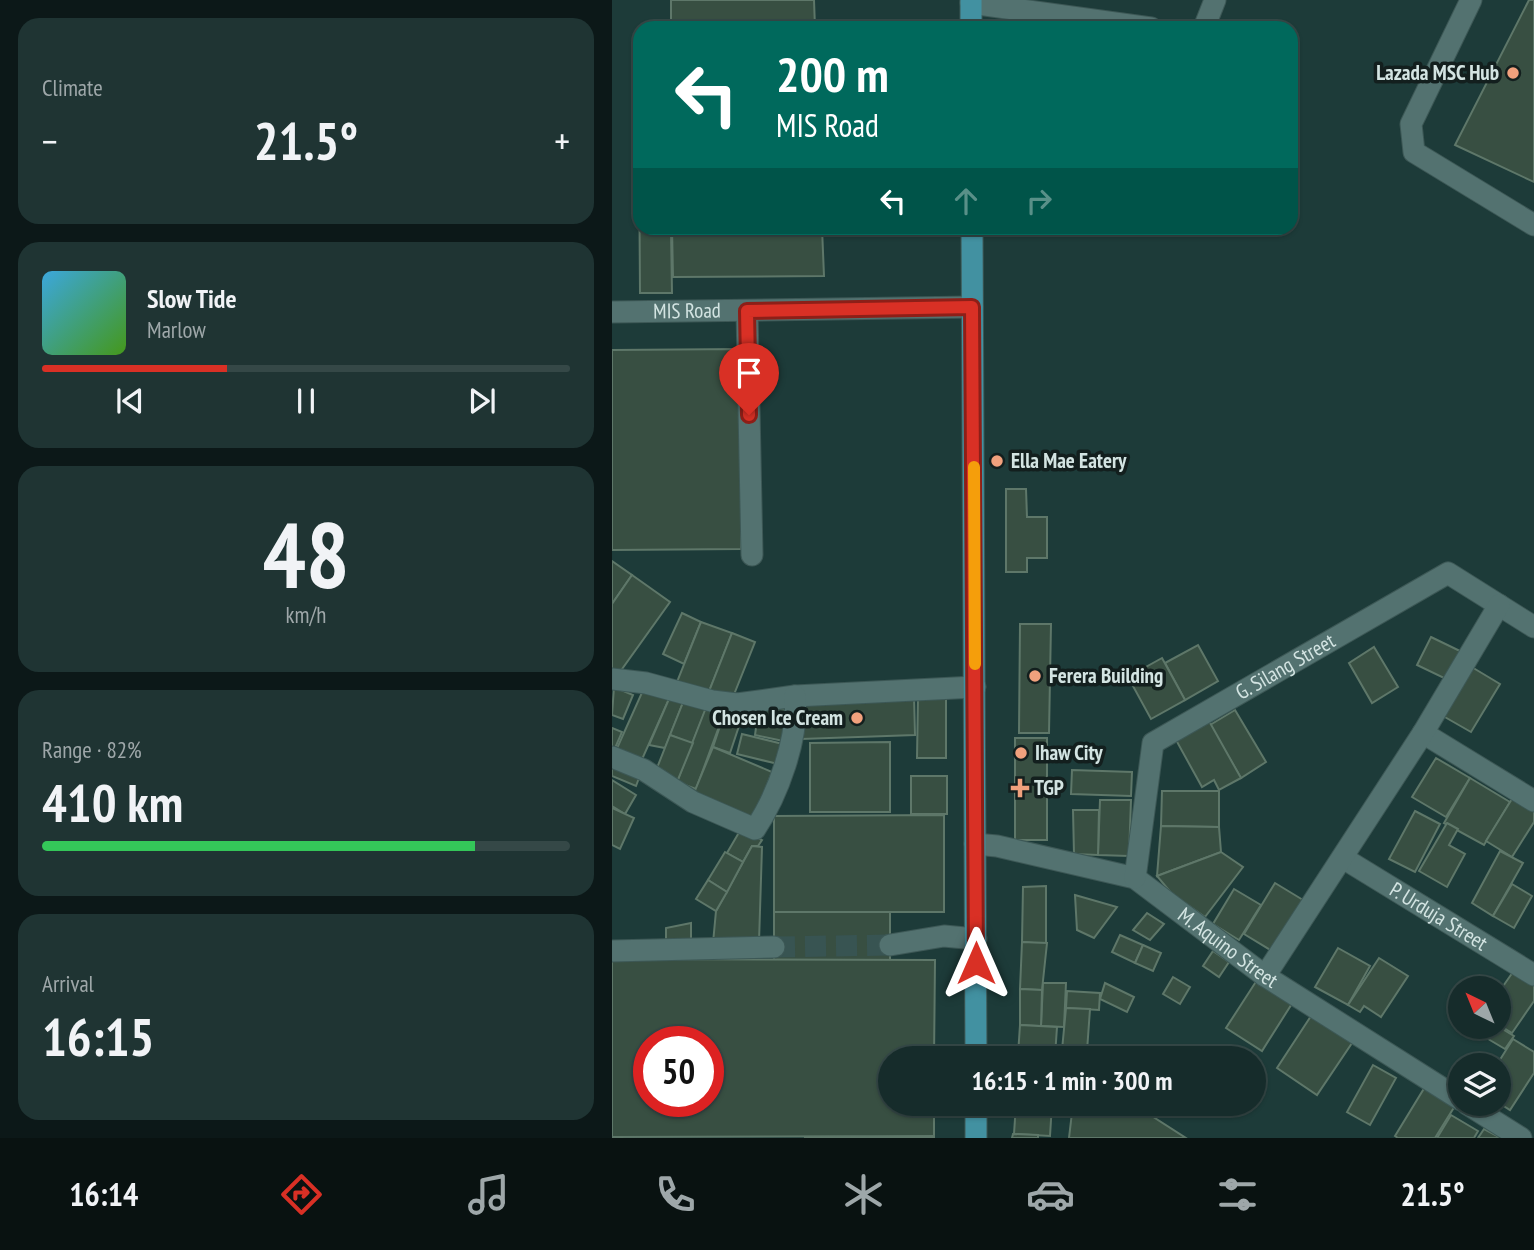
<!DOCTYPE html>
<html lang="en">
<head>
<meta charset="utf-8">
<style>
	body { margin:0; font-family:"PT Sans Narrow",sans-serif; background:#1f3433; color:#f1f3f6; height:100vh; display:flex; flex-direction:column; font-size:26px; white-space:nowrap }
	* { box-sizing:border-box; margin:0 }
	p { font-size:23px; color:#9ea7a9 }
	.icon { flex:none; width:38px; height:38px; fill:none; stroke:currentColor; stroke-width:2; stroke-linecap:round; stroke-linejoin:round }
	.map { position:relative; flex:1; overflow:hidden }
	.sheet { display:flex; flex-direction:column; gap:18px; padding:18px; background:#0c1818; width:612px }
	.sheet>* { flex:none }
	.banner { position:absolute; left:21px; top:21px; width:665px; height:214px; border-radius:21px; box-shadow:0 2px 5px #0004,0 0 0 2px #354847; background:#00695c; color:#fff; overflow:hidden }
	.needle { width:46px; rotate:317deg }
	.buttons { position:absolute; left:836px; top:976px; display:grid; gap:14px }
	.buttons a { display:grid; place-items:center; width:63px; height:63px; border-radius:50%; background:#162c2b; box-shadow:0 2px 5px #0004,0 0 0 2px #354847; font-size:35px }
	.speed { position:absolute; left:21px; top:1026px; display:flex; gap:14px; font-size:35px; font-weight:700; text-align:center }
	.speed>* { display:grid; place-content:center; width:91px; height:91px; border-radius:50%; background:#162c2b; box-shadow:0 2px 5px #0004,0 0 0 2px #354847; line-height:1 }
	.speed .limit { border:10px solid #d22; background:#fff; color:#111 }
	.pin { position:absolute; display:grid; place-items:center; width:60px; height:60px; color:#fff; margin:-72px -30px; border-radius:50% 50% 50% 0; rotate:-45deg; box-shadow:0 0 7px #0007 }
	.pin .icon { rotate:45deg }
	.me { position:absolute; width:77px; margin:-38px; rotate:0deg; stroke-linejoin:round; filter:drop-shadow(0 0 5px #0008) }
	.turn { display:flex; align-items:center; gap:24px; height:147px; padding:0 28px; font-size:32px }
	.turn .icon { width:91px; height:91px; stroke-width:2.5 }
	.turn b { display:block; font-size:49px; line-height:60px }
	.lanes { display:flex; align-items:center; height:66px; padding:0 28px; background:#0003; justify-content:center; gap:35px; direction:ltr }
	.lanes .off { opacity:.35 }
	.big { font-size:52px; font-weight:700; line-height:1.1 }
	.sheet .tile { flex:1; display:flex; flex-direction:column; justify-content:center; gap:10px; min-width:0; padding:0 24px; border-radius:21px; background:#1f3433 }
	.sheet .dial { align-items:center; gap:0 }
	.dial b { font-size:91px; line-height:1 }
	.song { display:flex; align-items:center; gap:21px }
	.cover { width:84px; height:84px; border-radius:10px; background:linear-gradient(135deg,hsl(200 70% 55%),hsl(100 70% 35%)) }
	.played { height:7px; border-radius:4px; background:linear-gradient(90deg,#d93025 35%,#354847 35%) }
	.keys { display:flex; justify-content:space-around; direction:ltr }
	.heat { display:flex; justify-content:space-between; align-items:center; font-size:38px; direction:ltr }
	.charge { height:10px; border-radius:5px; background:linear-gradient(90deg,#34c759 82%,#354847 0) }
	.trip { position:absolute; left:266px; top:1046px; width:388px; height:70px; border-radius:35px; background:#162c2b; box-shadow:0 2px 5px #0004,0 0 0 2px #354847; font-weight:700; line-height:70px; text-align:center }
	.tab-bar { display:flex; height:112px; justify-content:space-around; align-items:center; background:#091211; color:#9ea7a9 }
	.tab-bar .icon { width:49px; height:49px }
	.tab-bar .current { color:#d93025 }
	.tab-bar b { font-size:32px; color:#f1f3f6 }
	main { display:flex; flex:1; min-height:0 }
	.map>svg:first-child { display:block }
	.building { fill:#384f42; stroke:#5e7769; stroke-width:2; fill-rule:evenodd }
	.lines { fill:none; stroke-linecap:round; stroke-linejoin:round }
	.minor-tunnel { stroke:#385452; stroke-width:21; stroke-dasharray:21 10; stroke-linecap:butt }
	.minor-casing { stroke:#3d5856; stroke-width:23 }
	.major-casing { stroke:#3d5856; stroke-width:23 }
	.minor { stroke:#537270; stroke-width:21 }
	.major { stroke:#4291a1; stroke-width:21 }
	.route-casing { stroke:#8d1f18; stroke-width:18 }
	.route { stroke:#d93025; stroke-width:12 }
	.slow { stroke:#f59e0b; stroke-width:12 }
	.poi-dot { fill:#f1a17d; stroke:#131f1e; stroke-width:2.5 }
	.labels { text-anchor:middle; stroke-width:7; stroke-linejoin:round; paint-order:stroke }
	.poi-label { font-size:21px; font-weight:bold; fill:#d3e4e2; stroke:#131f1e; text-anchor:start }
	.street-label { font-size:21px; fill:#d3e4e2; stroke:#131f1e }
</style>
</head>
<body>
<main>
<section class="sheet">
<div class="tile"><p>Climate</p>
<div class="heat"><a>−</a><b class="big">21.5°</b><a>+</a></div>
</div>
<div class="tile">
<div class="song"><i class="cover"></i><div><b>Slow Tide</b><p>Marlow</p></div></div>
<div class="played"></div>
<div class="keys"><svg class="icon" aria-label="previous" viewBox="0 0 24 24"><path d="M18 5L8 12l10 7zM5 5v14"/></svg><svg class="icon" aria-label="pause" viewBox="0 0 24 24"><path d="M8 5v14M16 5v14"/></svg><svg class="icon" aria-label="next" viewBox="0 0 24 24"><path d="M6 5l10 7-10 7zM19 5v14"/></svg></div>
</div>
<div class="tile dial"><b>48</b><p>km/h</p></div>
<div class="tile"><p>Range · 82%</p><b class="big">410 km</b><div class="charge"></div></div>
<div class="tile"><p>Arrival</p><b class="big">16:15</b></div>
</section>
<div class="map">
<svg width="922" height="1138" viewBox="0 0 922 1138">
	<rect width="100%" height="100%" fill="#1d3b39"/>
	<g class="building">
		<polygon points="59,0 202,0 203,28 59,28"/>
		<polygon points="917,0 922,0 922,182 843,145"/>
		<polygon points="27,145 28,228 59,228 60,293 28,293"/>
		<polygon points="60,228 210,228 212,276 61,277"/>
		<polygon points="129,349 129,549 0,550 0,350"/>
		<polygon points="394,489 414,489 415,517 435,517 435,558 415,558 415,572 394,572"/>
		<polygon points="0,561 20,575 0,604"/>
		<polygon points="20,575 58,602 5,676 0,672 0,604"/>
		<polygon points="70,613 89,622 72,664 51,654"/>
		<polygon points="89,622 120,633 96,694 65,682"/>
		<polygon points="408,624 439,624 437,733 407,733"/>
		<polygon points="120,633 143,642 121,697 96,694"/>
		<polygon points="819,637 848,651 834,679 805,665"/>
		<polygon points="586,645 606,681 573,700 553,663"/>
		<polygon points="762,647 786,687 760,703 737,663"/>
		<polygon points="550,658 573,700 539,719 516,677"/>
		<polygon points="853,663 888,684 859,732 824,712"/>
		<polygon points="2,687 21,695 11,719 0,715"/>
		<polygon points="32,688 57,699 27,766 2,755"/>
		<polygon points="302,696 303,735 189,739 187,700"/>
		<polygon points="306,698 334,698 334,758 305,758"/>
		<polygon points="57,699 72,700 53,748 37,745"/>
		<polygon points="72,700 94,709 80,744 58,735"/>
		<polygon points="95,705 115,705 84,789 65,782"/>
		<polygon points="115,705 132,711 118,753 101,747"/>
		<polygon points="147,706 183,710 176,742 143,735"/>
		<polygon points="623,710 654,762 629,778 598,725"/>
		<polygon points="597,721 629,778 607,790 602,780 590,787 564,740"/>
		<polygon points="0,728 10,732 0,755"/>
		<polygon points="130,734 175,745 170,765 125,754"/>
		<polygon points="58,735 81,743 65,782 43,773"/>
		<rect x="403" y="738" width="32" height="102"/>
		<polygon points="278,742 278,812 198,812 198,743"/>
		<polygon points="101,747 160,772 140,824 79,800"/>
		<polygon points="0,758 30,770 24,786 0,776"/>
		<polygon points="824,758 858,778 834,817 800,797"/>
		<polygon points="460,770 520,772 519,796 459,794"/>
		<rect x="299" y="776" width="36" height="38"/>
		<polygon points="858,778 898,802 872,845 832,823"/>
		<polygon points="0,780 24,795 13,814 0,806"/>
		<polygon points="550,791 607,791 607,827 549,826"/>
		<polygon points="903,794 922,805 922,822 900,857 874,841"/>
		<polygon points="488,800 519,800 517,856 486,855"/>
		<polygon points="0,808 22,818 8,849 0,845"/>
		<polygon points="461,810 487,810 486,855 462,854"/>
		<polygon points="803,811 828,824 803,872 777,859"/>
		<polygon points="332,815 332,912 162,912 162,816"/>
		<polygon points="835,823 846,829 837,845 853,854 835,887 807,871"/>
		<polygon points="549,826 607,827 609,852 545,876"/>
		<polygon points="129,829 150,840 146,846 140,846 131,862 115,853"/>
		<polygon points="140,846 150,847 147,942 101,943 104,911"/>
		<polygon points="888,851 911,863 881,916 860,903"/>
		<polygon points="113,852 131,862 115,892 96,880"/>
		<polygon points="609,852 631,867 593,917 560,894 545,876"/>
		<polygon points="96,880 115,892 104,911 84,899"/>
		<polygon points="663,883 696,903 665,954 632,934"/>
		<polygon points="900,884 920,896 902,928 881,916"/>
		<polygon points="434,886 434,944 410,942 411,887"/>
		<polygon points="622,889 649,905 627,940 601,924"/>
		<polygon points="463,895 505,907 482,938 465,930"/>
		<polygon points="162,912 278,912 278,960 162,961"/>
		<polygon points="535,913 552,924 538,940 521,930"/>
		<polygon points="79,923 79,944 54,946 54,928"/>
		<polygon points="508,935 531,945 523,963 500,952"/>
		<polygon points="410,942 435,943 430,990 408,989"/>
		<polygon points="531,945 549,953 541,971 523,963"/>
		<polygon points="726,948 758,966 736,1005 703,987"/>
		<polygon points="601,951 617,962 607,977 591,966"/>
		<polygon points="767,958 796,976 769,1017 752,1006 748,1012 736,1005"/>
		<path d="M0,959L323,960L322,1059H278V1104H322V1136L0,1137ZM37,1041H96V1101H37Z"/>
		<polygon points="903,969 922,981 922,1001 900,1033 887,1025 887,992"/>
		<polygon points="561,977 578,987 568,1004 551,994"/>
		<polygon points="645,980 681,1002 650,1051 614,1028"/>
		<polygon points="431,983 454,983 452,1027 429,1026"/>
		<polygon points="493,983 522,997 515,1012 488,999"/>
		<polygon points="408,989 430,990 429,1026 408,1025"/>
		<polygon points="455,991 488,993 487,1010 454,1008"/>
		<polygon points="454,1008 478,1009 475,1051 450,1050"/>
		<polygon points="699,1016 740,1043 705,1095 665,1068"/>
		<polygon points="408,1025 445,1027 443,1056 406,1055"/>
		<polygon points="863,1027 887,1027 902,1036 893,1049 861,1030"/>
		<polygon points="901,1039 922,1052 922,1073 898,1110 887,1103 887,1066 884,1066"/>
		<polygon points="406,1055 443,1056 443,1059 406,1059"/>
		<polygon points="761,1065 784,1078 758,1125 735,1112"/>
		<polygon points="816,1082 846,1101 823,1138 786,1138 783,1136"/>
		<polygon points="404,1104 440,1104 438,1136 402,1134"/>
		<polygon points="461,1104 521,1104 574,1138 457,1138"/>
		<polygon points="839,1115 866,1131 862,1138 825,1138"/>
		<polygon points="872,1129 889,1138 866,1138"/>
		<polygon points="401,1134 426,1135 426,1138 400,1138"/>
		<polygon points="322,1136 322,1138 192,1138"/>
	</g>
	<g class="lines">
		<polyline class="minor-tunnel" points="162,947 278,945"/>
		<defs>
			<g id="minor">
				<polyline points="859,0 799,124 802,152 922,225"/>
				<polyline points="359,3 539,28"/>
				<polyline points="592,28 603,0"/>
				<polyline points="135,311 140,555"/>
				<path id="s1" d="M0,312L360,307"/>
				<polyline points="0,679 34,683 100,701 125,704 183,696 363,687"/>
				<polyline points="811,733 922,801"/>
				<path d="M0,757L32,770L81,802L143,829C166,795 187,737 183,696"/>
				<path id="s2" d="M363,844L385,846L523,878L653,976L849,1100"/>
				<path id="s3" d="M731,858L922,975"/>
				<path id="s4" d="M523,878L541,743L836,573L922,627"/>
				<polyline points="278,945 332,936 364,939"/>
				<polyline points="0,951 162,947"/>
				<polyline points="653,976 811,733 887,605"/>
				<polyline points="855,1104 909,1138"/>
			</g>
			<g id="major">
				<polyline points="359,0 359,28"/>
				<polyline points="360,228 364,1059"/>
				<polyline points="364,1104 364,1138"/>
			</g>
		</defs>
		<use href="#minor" class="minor-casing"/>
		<use href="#major" class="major-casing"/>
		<use href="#minor" class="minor"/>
		<use href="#major" class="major"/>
	</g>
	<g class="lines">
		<defs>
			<polyline id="route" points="137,415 135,311 360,307 364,963"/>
		</defs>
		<use href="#route" class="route-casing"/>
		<use href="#route" class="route"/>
		<polyline class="slow" points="362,467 363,664"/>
	</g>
	<g class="poi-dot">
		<circle cx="901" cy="73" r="7"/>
		<circle cx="385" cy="461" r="7"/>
		<circle cx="423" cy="676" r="7"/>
		<circle cx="245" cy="718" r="7"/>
		<circle cx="409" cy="753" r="7"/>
		<path d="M404.5 777.5h7v7h7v7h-7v7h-7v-7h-7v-7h7z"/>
	</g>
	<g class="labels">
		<g class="poi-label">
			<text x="887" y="80" text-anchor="end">Lazada MSC Hub</text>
			<text x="399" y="468">Ella Mae Eatery</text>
			<text x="437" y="683">Ferera Building</text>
			<text x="231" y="725" text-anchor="end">Chosen Ice Cream</text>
			<text x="423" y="760">Ihaw City</text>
			<text x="422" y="795">TGP</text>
		</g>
		<g class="street-label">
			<text dy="7" stroke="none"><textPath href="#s1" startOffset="75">MIS Road</textPath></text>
			<text dy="7" stroke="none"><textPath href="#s4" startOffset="289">G. Silang Street</textPath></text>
			<text dy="7" stroke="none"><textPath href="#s3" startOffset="112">P. Urduja Street</textPath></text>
			<text dy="7" stroke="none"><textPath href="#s2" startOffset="280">M. Aquino Street</textPath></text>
		</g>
	</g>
</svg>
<div class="buttons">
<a><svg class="needle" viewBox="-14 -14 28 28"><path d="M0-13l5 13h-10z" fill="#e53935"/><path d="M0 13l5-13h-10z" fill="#9ea7a9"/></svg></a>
<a><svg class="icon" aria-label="layers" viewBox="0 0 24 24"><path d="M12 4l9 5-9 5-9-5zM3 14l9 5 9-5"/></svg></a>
</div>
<div class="speed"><div class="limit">50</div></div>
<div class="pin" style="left:137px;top:415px;background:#d93025"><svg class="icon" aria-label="arrive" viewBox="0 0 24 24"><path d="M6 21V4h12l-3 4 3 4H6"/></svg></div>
<svg class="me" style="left:364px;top:963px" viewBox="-20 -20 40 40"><path d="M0-17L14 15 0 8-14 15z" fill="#d93025" stroke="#fff" stroke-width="4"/></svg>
<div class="trip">16:15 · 1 min · 300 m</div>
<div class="banner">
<div class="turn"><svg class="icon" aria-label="left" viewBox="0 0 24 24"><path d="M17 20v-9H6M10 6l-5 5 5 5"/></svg><div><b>200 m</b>MIS Road</div></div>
<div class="lanes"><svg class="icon" aria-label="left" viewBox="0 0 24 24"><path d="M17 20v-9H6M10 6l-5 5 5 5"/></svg><svg class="icon off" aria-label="ahead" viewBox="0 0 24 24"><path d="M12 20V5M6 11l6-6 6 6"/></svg><svg class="icon off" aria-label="right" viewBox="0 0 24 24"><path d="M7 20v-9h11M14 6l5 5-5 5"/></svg></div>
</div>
</div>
</main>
<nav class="tab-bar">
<b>16:14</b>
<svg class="icon current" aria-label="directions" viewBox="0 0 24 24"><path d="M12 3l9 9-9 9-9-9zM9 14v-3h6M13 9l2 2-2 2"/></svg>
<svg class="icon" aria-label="music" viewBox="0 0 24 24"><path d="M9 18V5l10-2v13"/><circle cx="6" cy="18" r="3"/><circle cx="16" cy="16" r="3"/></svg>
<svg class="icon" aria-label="phone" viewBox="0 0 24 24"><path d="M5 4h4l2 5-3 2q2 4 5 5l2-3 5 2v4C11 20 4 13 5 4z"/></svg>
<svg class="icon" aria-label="climate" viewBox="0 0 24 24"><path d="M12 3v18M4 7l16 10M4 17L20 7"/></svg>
<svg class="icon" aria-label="car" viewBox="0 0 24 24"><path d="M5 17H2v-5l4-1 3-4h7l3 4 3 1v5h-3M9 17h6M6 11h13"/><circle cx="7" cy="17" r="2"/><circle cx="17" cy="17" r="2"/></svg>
<svg class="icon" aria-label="filters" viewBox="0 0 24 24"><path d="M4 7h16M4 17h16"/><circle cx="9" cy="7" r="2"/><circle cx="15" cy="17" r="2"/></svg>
<b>21.5°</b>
</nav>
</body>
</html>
